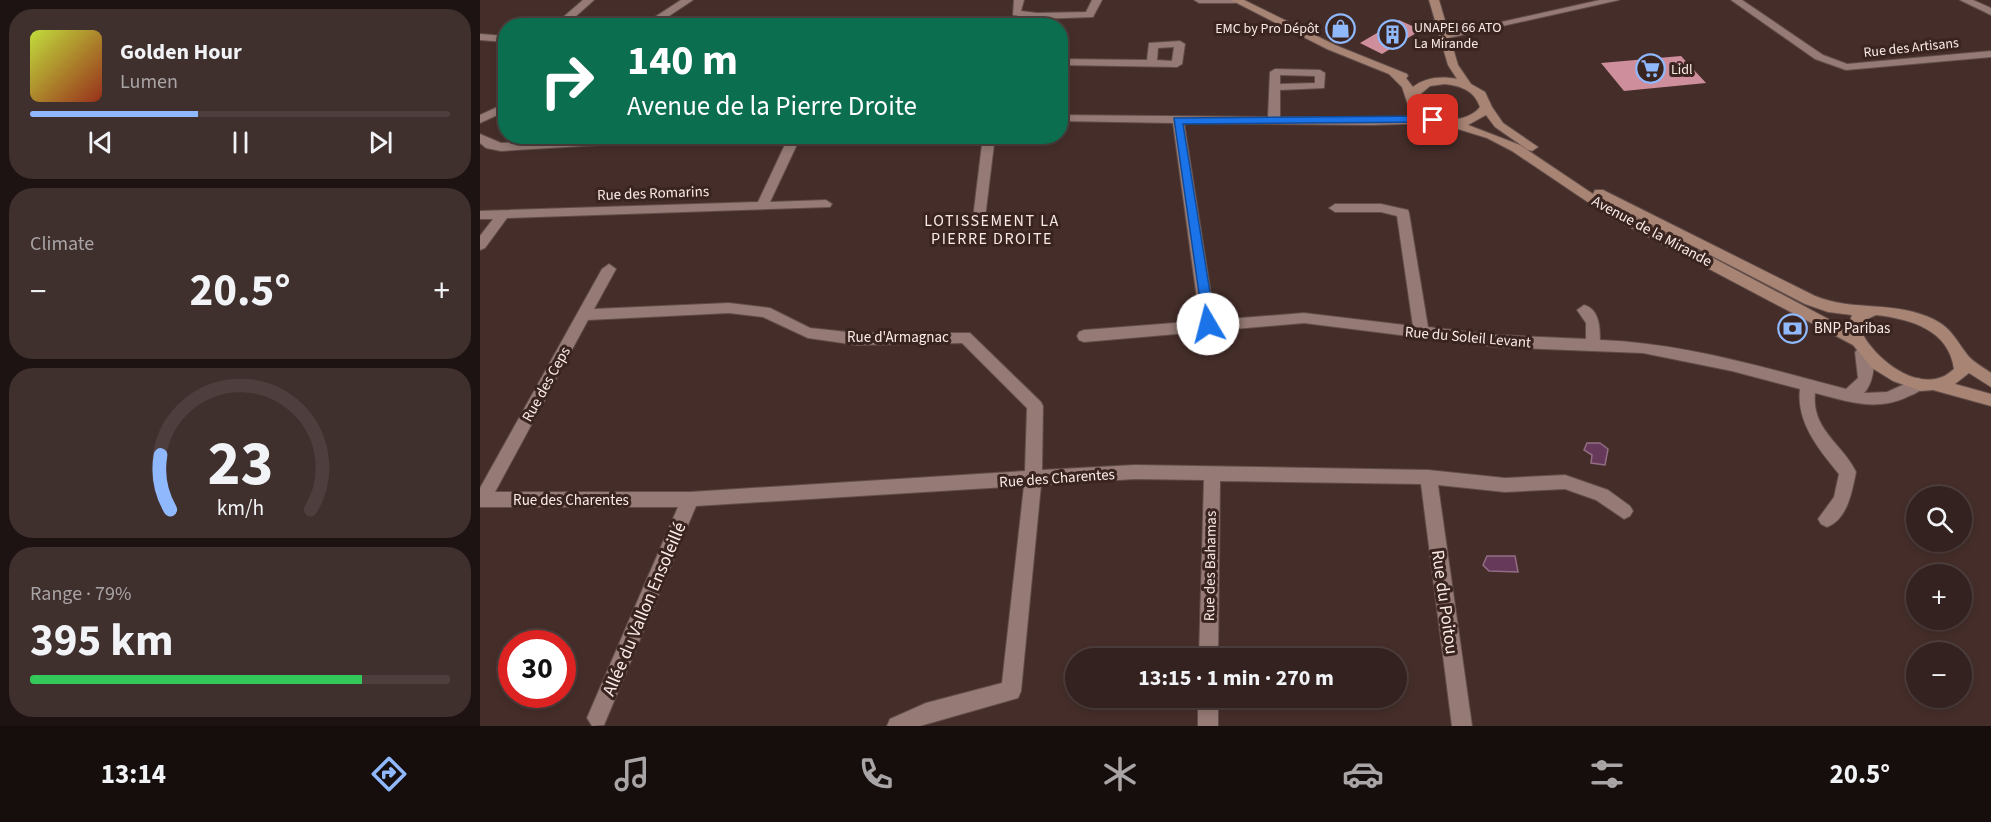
<!DOCTYPE html>
<html lang="en">
<head>
<meta charset="utf-8">
<style>
	body { margin:0; font-family:"Source Sans 3",sans-serif; background:#3f2f2d; color:#f1f3f6; height:100vh; display:flex; flex-direction:column; font-size:22px; white-space:nowrap }
	* { box-sizing:border-box; margin:0 }
	p { font-size:20px; color:#a9a4a5 }
	.icon { flex:none; width:33px; height:33px; fill:none; stroke:currentColor; stroke-width:2; stroke-linecap:round; stroke-linejoin:round }
	.map { position:relative; flex:1; overflow:hidden }
	.sheet { display:flex; flex-direction:column; gap:9px; padding:9px; background:#1d1312; width:480px }
	.sheet>* { flex:none }
	.hud { position:absolute; left:18px; top:18px; width:570px; height:126px; border-radius:24px; box-shadow:0 3px 9px #0003,0 0 0 2px #4e3f3e; background:#0b6e4f; color:#fff; overflow:hidden }
	.tools { position:absolute; left:1426px; top:486px; display:grid; gap:12px }
	.tools a { display:grid; place-items:center; width:66px; height:66px; border-radius:50%; background:#342220; box-shadow:0 3px 9px #0003,0 0 0 2px #4e3f3e; font-size:30px }
	.speed { position:absolute; left:18px; top:630px; display:flex; gap:12px; font-size:30px; font-weight:700; text-align:center }
	.speed>* { display:grid; place-content:center; width:78px; height:78px; border-radius:50%; background:#342220; box-shadow:0 3px 9px #0003,0 0 0 2px #4e3f3e; line-height:1 }
	.speed .limit { border:9px solid #d22; background:#fff; color:#111 }
	.pin { position:absolute; display:grid; place-items:center; width:51px; height:51px; color:#fff; margin:-26px; border-radius:12px; box-shadow:0 3px 9px #0006 }
	.me { position:absolute; width:66px; margin:-33px; rotate:352deg; stroke-linejoin:round; filter:drop-shadow(0 0 4px #0008) }
	.turn { display:flex; align-items:center; gap:21px; height:126px; padding:0 30px; font-size:27px }
	.turn .icon { width:78px; height:78px; stroke-width:2.5 }
	.turn b { display:block; font-size:42px; line-height:51px }
	.big { font-size:45px; font-weight:700; line-height:1.1 }
	.sheet .tile { flex:1; display:flex; flex-direction:column; justify-content:center; gap:9px; min-width:0; padding:0 21px; border-radius:24px; background:#3f2f2d }
	.sheet .dial { align-items:center; gap:0 }
	.dial svg { height:156px; overflow:visible; fill:none; stroke:#4e3f3e; stroke-width:7; stroke-linecap:round; text-anchor:middle }
	.dial text { fill:#f1f3f6; stroke:none }
	.song { display:flex; align-items:center; gap:18px }
	.cover { width:72px; height:72px; border-radius:9px; background:linear-gradient(135deg,hsl(70 70% 55%),hsl(10 70% 35%)) }
	.played { height:6px; border-radius:3px; background:linear-gradient(90deg,#90b8fd 40%,#4e3f3e 40%) }
	.keys { display:flex; justify-content:space-around; direction:ltr }
	.heat { display:flex; justify-content:space-between; align-items:center; font-size:33px; direction:ltr }
	.charge { height:9px; border-radius:4px; background:linear-gradient(90deg,#34c759 79%,#4e3f3e 0) }
	.trip { position:absolute; left:585px; top:648px; width:342px; height:60px; border-radius:30px; background:#342220; box-shadow:0 3px 9px #0003,0 0 0 2px #4e3f3e; font-weight:700; line-height:60px; text-align:center }
	.menu { display:flex; height:96px; justify-content:space-around; align-items:center; background:#150e0d; color:#a9a4a5 }
	.menu .icon { width:42px; height:42px }
	.menu .current { color:#90b8fd }
	.menu b { font-size:27px; color:#f1f3f6 }
	main { display:flex; flex:1; min-height:0 }
	.map>svg:first-child { display:block }
	.water { fill:#663859; stroke:#926d84; stroke-width:1.5 }
	.building { fill:#ce8e9c }
	.lines { fill:none; stroke-linecap:round; stroke-linejoin:round }
	.street-casing { stroke:#614d49; stroke-width:2 }
	.secondary-casing { stroke:#614d49; stroke-width:2 }
	.street { fill:#957a75; fill-rule:evenodd }
	.secondary { fill:#a88474; fill-rule:evenodd }
	.route { fill:#1a73e8; stroke:#114b97; stroke-width:1.5 }
	.labels { text-anchor:middle; stroke-width:6; stroke-linejoin:round; paint-order:stroke }
	.far-poi-label { font-size:14px; fill:#faeae7; stroke:#3a2420; text-anchor:start }
	.far-street-label { font-size:14px; fill:#faeae7; stroke:#3a2420 }
	.street-label { font-size:15px; fill:#faeae7; stroke:#3a2420 }
	.poi-label { font-size:15px; fill:#faeae7; stroke:#3a2420; text-anchor:start }
	.neighbourhood-label { font-size:16px; letter-spacing:1.5px; fill:#faeae7; stroke:#3a2420 }
	.near-street-label { font-size:18px; fill:#faeae7; stroke:#3a2420 }
</style>
</head>
<body>
<main>
<section class="sheet">
<div class="tile">
<div class="song"><i class="cover"></i><div><b>Golden Hour</b><p>Lumen</p></div></div>
<div class="played"></div>
<div class="keys"><svg class="icon" aria-label="previous" viewBox="0 0 24 24"><path d="M18 5L8 12l10 7zM5 5v14"/></svg><svg class="icon" aria-label="pause" viewBox="0 0 24 24"><path d="M8 5v14M16 5v14"/></svg><svg class="icon" aria-label="next" viewBox="0 0 24 24"><path d="M6 5l10 7-10 7zM19 5v14"/></svg></div>
</div>
<div class="tile"><p>Climate</p>
<div class="heat"><a>−</a><b class="big">20.5°</b><a>+</a></div>
</div>
<div class="tile dial"><svg viewBox="0 0 100 80">
<path d="M14 69A42 42 0 1 1 86 69"/>
<path d="M14 69A42 42 0 0 1 9 41" stroke="#90b8fd"/>
<text x="50" y="56" font-size="32" font-weight="700">23</text>
<text x="50" y="72" font-size="11">km/h</text>
</svg></div>
<div class="tile"><p>Range · 79%</p><b class="big">395 km</b><div class="charge"></div></div>
</section>
<div class="map">
<svg width="1511" height="726" viewBox="0 0 1511 726">
	<rect width="100%" height="100%" fill="#452e2a"/>
	<g class="water">
		<polygon points="1107,443 1120,443 1128,449 1125,465 1111,463 1112,455 1104,450"/>
		<polygon points="1007,556 1035,556 1038,572 1009,571 1003,565"/>
	</g>
	<g class="building">
		<polygon points="919,20 941,30 902,54 880,43"/>
		<polygon points="1201,56 1226,83 1144,91 1121,63"/>
	</g>
	<g class="lines">
		<defs>
			<g id="street">
				<polygon points="103,0 114,0 85,26 73,26"/>
				<polygon points="201,0 213,0 174,26 161,26"/>
				<polygon points="534,0 544,0 541,11 557,13 606,12 612,0 622,0 613,17 557,19 533,15"/>
				<polygon points="714,0 760,0 755,3 719,3"/>
				<polygon points="1120,0 1139,0 964,39 959,36"/>
				<polygon points="1251,0 1262,0 1343,55 1367,64 1511,51 1511,57 1366,70 1335,59"/>
				<polygon points="1480,0 1493,0 1511,8 1511,15"/>
				<polygon points="417,18 436,26 319,26 324,23"/>
				<polygon points="0,34 26,36 26,42 0,40"/>
				<path d="M700,41L705,44L702,64L697,67L580,65V59L667,60L669,43ZM694,47L692,61L677,60L678,48Z"/>
				<path d="M795,69L840,70L845,73L844,88L800,90V117H953L959,120L953,123L892,125L704,123L735,320L824,313L933,326L917,216L901,212H855L849,208L855,204H901L928,210L929,213L948,327L1016,335L1106,339V323L1097,310L1104,305C1119,309 1120,326 1120,340C1204,343 1285,368 1366,389L1378,378L1375,352L1382,346C1400,352 1394,383 1384,393L1407,392L1438,378L1443,380L1446,384C1442,391 1434,394 1427,397C1395,412 1367,401 1335,393C1331,430 1363,444 1376,472C1372,491 1368,519 1347,527L1341,524L1338,519L1354,497L1359,474C1339,450 1316,422 1320,389L1252,371L1163,353L1016,347L824,323L604,342L599,340L597,336L599,332L604,330L720,321L693,123L580,121V115L788,117L790,72ZM800,75L835,76V83L800,84Z"/>
				<polygon points="26,103 26,111 0,123 0,115"/>
				<polygon points="0,134 21,143 135,136 207,136 202,140 21,151 6,148 0,143"/>
				<polygon points="309,136 321,136 290,202 346,200 352,204 350,207 27,218 5,248 0,250 0,236 13,219 0,219 0,211 278,202"/>
				<polygon points="503,136 515,136 505,218 499,222 493,218"/>
				<path d="M129,264L136,269L114,309L249,303L290,308L330,328L377,333H490L561,402L563,406L562,470L655,465L948,470L1025,478L1085,475L1128,490L1150,506L1153,511L1150,516L1144,519L1116,500L1085,489L1025,492L958,485L992,726H972L941,484L740,481L738,658H719L724,480L655,479L561,485L541,691L538,698L440,726H407L410,719L446,703L522,683L544,486L216,506L124,725L112,726L107,718L198,507H0V488L122,269ZM249,313L283,317L328,338L377,345L482,343L547,408L545,471L210,492H15L108,320Z"/>
				<rect x="718" y="698" width="20" height="28"/>
			</g>
			<path id="secondary" d="M751,0H764L855,45L927,74L928,76L926,78L933,87C946,77 961,76 977,79L968,65L949,0H959L978,65L991,84L1005,92L1012,107L1023,123L1058,147L1052,151L1048,150L1015,127L1006,115L988,125L1040,145L1113,194L1115,190H1123L1335,296C1374,312 1416,300 1455,320C1471,328 1476,340 1486,353C1491,361 1503,367 1511,373V387L1489,373L1475,384L1511,394V406L1453,390L1441,391L1413,381L1392,368L1373,345L1127,215L1032,151L1007,138L939,117L928,105L922,87L909,74L847,49ZM965,84C981,86 994,90 1000,107C985,126 943,124 937,97L950,86ZM1124,200L1325,304L1348,312L1372,315L1367,329ZM1396,315C1431,319 1469,330 1474,369C1470,372 1466,376 1462,377C1431,389 1393,356 1381,331L1383,321Z"/>
		</defs>
		<use href="#street" class="street-casing"/>
		<use href="#secondary" class="secondary-casing"/>
		<use href="#street" class="street"/>
		<use href="#secondary" class="secondary"/>
	</g>
	<polygon class="route" points="953,116 957,117 957,122 703,124 735,324 733,328 724,328 694,118"/>
	<defs>
		<symbol id="shop-ring" viewBox="-11 -11 22 22"><circle r="9.5" fill="#3a2420" stroke="#90b8fd" stroke-width="1.5"/><path d="M-5-2.5h2.3a2.7 3.5 0 0 1 5.4 0H5L5.5 6h-11ZM-1.5-2.5h3a1.5 2.3 0 0 0-3 0Z" fill="#90b8fd"/></symbol>
		<symbol id="building-ring" viewBox="-11 -11 22 22"><circle r="9.5" fill="#3a2420" stroke="#90b8fd" stroke-width="1.5"/><path d="M-4-6H4V6H1V3H-1V6H-4ZM-2.5-4.3h1.7v1.8h-1.7ZM.8-4.3h1.7v1.8H.8ZM-2.5-1h1.7V.8h-1.7ZM.8-1h1.7V.8H.8Z" fill="#90b8fd"/></symbol>
		<symbol id="supermarket-ring" viewBox="-11 -11 22 22"><circle r="9.5" fill="#3a2420" stroke="#90b8fd" stroke-width="1.5"/><path d="M-6-5.5h2.5l.6 2H6L4.5 2H-2.5L-4.4-4H-6ZM-1.5 3.2a1.3 1.3 0 1 0 .1 0ZM3 3.2a1.3 1.3 0 1 0 .1 0Z" fill="#90b8fd"/></symbol>
		<symbol id="bank-ring" viewBox="-11 -11 22 22"><circle r="9.5" fill="#3a2420" stroke="#90b8fd" stroke-width="1.5"/><path d="M-6-4H6V4H-6ZM0-2.3a2.3 2.3 0 1 0 0 4.6a2.3 2.3 0 1 0 0-4.6Z" fill="#90b8fd"/></symbol>
	</defs>
	<g fill-rule="evenodd">
		<use href="#shop-ring" x="844" y="12" width="33" height="33"/>
		<use href="#building-ring" x="896" y="18" width="33" height="33"/>
		<use href="#supermarket-ring" x="1154" y="52" width="33" height="33"/>
		<use href="#bank-ring" x="1296" y="312" width="33" height="33"/>
	</g>
	<g class="labels">
		<g class="far-poi-label">
			<text x="934" y="32">UNAPEI 66 ATO<tspan x="934" dy="16">La Mirande</tspan></text>
			<text x="839" y="33" text-anchor="end">EMC by Pro Dépôt</text>
			<text x="1191" y="74">Lidl</text>
		</g>
		<g class="far-street-label">
			<text transform="translate(1431 47) rotate(-6)" y="5">Rue des Artisans</text>
		</g>
		<g class="street-label">
			<text transform="translate(173 193) rotate(-2)" y="5">Rue des Romarins</text>
			<text transform="translate(1172 231) rotate(28)" y="5">Avenue de la Mirande</text>
			<text x="418" y="342">Rue d'Armagnac</text>
			<text transform="translate(988 337) rotate(5)" y="5">Rue du Soleil Levant</text>
			<text transform="translate(66 384) rotate(-61)" y="5">Rue des Ceps</text>
			<text transform="translate(577 478) rotate(-4)" y="5">Rue des Charentes</text>
			<text x="91" y="505">Rue des Charentes</text>
			<text transform="translate(730 566) rotate(-89)" y="5">Rue des Bahamas</text>
		</g>
		<g class="poi-label">
			<text x="1334" y="333">BNP Paribas</text>
		</g>
		<g class="neighbourhood-label">
			<text x="512" y="226">LOTISSEMENT LA<tspan x="512" dy="18">PIERRE DROITE</tspan></text>
		</g>
		<g class="near-street-label">
			<text transform="translate(965 602) rotate(82)" y="6">Rue du Poitou</text>
			<text transform="translate(164 609) rotate(-67)" y="6">Allée du Vallon Ensoleillé</text>
		</g>
	</g>
</svg>
<div class="tools">
<a><svg class="icon" aria-label="search" viewBox="0 0 24 24"><circle cx="10" cy="10" r="6"/><path d="M15 15l6 6"/></svg></a>
<a>+</a>
<a>−</a>
</div>
<div class="speed"><div class="limit">30</div></div>
<div class="pin" style="left:953px;top:120px;background:#d93025"><svg class="icon" aria-label="arrive" viewBox="0 0 24 24"><path d="M6 21V4h12l-3 4 3 4H6"/></svg></div>
<svg class="me" style="left:728px;top:324px" viewBox="-20 -20 40 40"><circle r="19" fill="#fff"/><path d="M0-13L10 11 0 6-10 11z" fill="#1a73e8"/></svg>
<div class="trip">13:15 · 1 min · 270 m</div>
<div class="hud">
<div class="turn"><svg class="icon" aria-label="right" viewBox="0 0 24 24"><path d="M7 20v-9h11M14 6l5 5-5 5"/></svg><div><b>140 m</b>Avenue de la Pierre Droite</div></div>
</div>
</div>
</main>
<nav class="menu">
<b>13:14</b>
<svg class="icon current" aria-label="directions" viewBox="0 0 24 24"><path d="M12 3l9 9-9 9-9-9zM9 14v-3h6M13 9l2 2-2 2"/></svg>
<svg class="icon" aria-label="music" viewBox="0 0 24 24"><path d="M9 18V5l10-2v13"/><circle cx="6" cy="18" r="3"/><circle cx="16" cy="16" r="3"/></svg>
<svg class="icon" aria-label="phone" viewBox="0 0 24 24"><path d="M5 4h4l2 5-3 2q2 4 5 5l2-3 5 2v4C11 20 4 13 5 4z"/></svg>
<svg class="icon" aria-label="climate" viewBox="0 0 24 24"><path d="M12 3v18M4 7l16 10M4 17L20 7"/></svg>
<svg class="icon" aria-label="car" viewBox="0 0 24 24"><path d="M5 17H2v-5l4-1 3-4h7l3 4 3 1v5h-3M9 17h6M6 11h13"/><circle cx="7" cy="17" r="2"/><circle cx="17" cy="17" r="2"/></svg>
<svg class="icon" aria-label="filters" viewBox="0 0 24 24"><path d="M4 7h16M4 17h16"/><circle cx="9" cy="7" r="2"/><circle cx="15" cy="17" r="2"/></svg>
<b>20.5°</b>
</nav>
</body>
</html>
